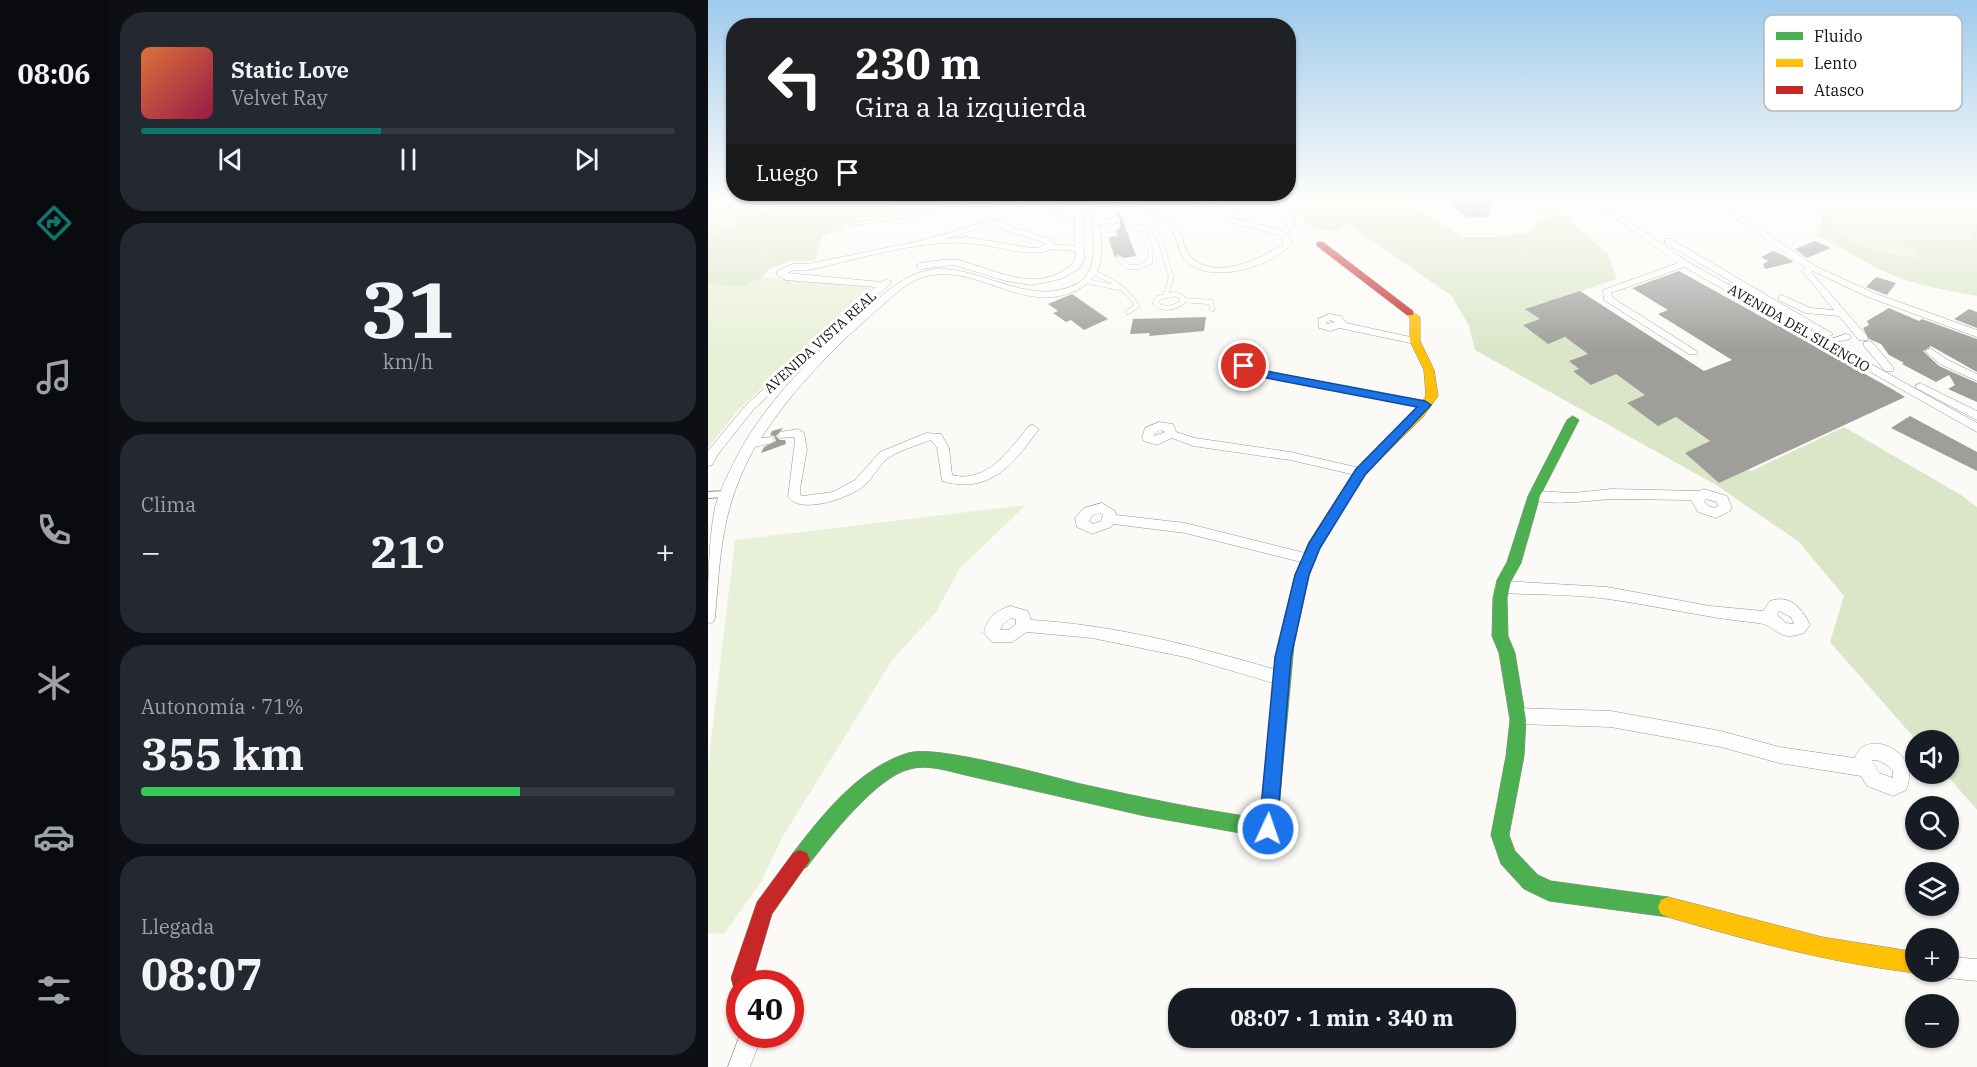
<!DOCTYPE html>
<html lang="es">
<head>
<meta charset="utf-8">
<style>
	body { margin:0; font-family:"IBM Plex Serif",serif; background:#242831; color:#f1f3f6; height:100vh; display:flex; flex-direction:column; font-size:22px; white-space:nowrap }
	* { box-sizing:border-box; margin:0 }
	p { font-size:20px; color:#9ea1a6 }
	.icon { flex:none; width:33px; height:33px; fill:none; stroke:currentColor; stroke-width:2; stroke-linecap:round; stroke-linejoin:round }
	.map { position:relative; flex:1; overflow:hidden }
	.details { display:flex; flex-direction:column; gap:12px; padding:12px; background:#0d0f14; width:600px }
	.details>* { flex:none }
	.guide { position:absolute; left:18px; top:18px; width:570px; height:183px; border-radius:24px; box-shadow:0 2px 4px #0004; background:#202124; color:#fff; overflow:hidden }
	.fabs { position:absolute; left:1197px; top:730px; display:grid; gap:12px }
	.fabs a { display:grid; place-items:center; width:54px; height:54px; border-radius:50%; background:#171b24; box-shadow:0 2px 4px #0004; font-size:30px }
	.speed { position:absolute; left:18px; top:970px; display:flex; gap:12px; font-size:30px; font-weight:700; text-align:center }
	.speed>* { display:grid; place-content:center; width:78px; height:78px; border-radius:50%; background:#171b24; box-shadow:0 2px 4px #0004; line-height:1 }
	.speed .limit { border:9px solid #d22; background:#fff; color:#111 }
	.pin { position:absolute; display:grid; place-items:center; width:51px; height:51px; color:#fff; margin:-26px; border:3px solid #fff; border-radius:50%; box-shadow:0 2px 6px #0007 }
	.me { position:absolute; width:66px; margin:-33px; rotate:3deg; stroke-linejoin:round; filter:drop-shadow(0 0 4px #0008) }
	.turn { display:flex; align-items:center; gap:21px; height:126px; padding:0 30px; font-size:27px }
	.turn .icon { width:78px; height:78px; stroke-width:2.5 }
	.turn b { display:block; font-size:42px; line-height:51px }
	.then { display:flex; align-items:center; height:57px; padding:0 30px; background:#0003; gap:12px; font-size:22px }
	.big { font-size:45px; font-weight:700; line-height:1.1 }
	.details .card { flex:1; display:flex; flex-direction:column; justify-content:center; gap:9px; min-width:0; padding:0 21px; border-radius:24px; background:#242831 }
	.details .dial { align-items:center; gap:0 }
	.dial b { font-size:78px; line-height:1 }
	.song { display:flex; align-items:center; gap:18px }
	.cover { width:72px; height:72px; border-radius:9px; background:linear-gradient(135deg,hsl(20 70% 55%),hsl(340 70% 35%)) }
	.played { height:6px; border-radius:3px; background:linear-gradient(90deg,#0f766e 45%,#363941 45%) }
	.keys { display:flex; justify-content:space-around; direction:ltr }
	.heat { display:flex; justify-content:space-between; align-items:center; font-size:33px; direction:ltr }
	.charge { height:9px; border-radius:4px; background:linear-gradient(90deg,#34c759 71%,#363941 0) }
	.trip { position:absolute; left:460px; top:988px; width:348px; height:60px; border-radius:24px; background:#171b24; box-shadow:0 2px 4px #0004; font-weight:700; line-height:60px; text-align:center }
	main { display:flex; flex:1; min-height:0 }
	.dock { display:flex; flex-direction:column; width:108px; justify-content:space-around; align-items:center; background:#090b0e; color:#9ea1a6 }
	.dock .icon { width:42px; height:42px }
	.dock .selected { color:#0f766e }
	.dock b { font-size:27px; color:#f1f3f6 }
	.map>svg:first-child { display:block }
	.green { fill:#e8f0d8 }
	.forest { fill:#dae6c7 }
	.building { fill:#a09e9b }
	.lines { fill:none; stroke-linecap:round; stroke-linejoin:round }
	.lane-far1-casing { stroke:#969594; stroke-width:5 }
	.lane-casing { stroke:#969594; stroke-width:8 }
	.street-casing { stroke:#969594; stroke-width:1 }
	.fast-casing { stroke:#8d8c8a; stroke-width:1 }
	.slow-casing { stroke:#8d8c8a; stroke-width:1 }
	.jam-casing { stroke:#8d8c8a; stroke-width:1 }
	.lane-far1 { stroke:#fffefe; stroke-width:4.5 }
	.lane { stroke:#fffefe; stroke-width:6 }
	.street { fill:#fffefe; fill-rule:evenodd }
	.fast { fill:#4caf50; fill-rule:evenodd }
	.slow { fill:#ffc107; fill-rule:evenodd }
	.jam { fill:#c62828; fill-rule:evenodd }
	.route { fill:#1a73e8; stroke:#114b97; stroke-width:1.5 }
	.labels { text-anchor:middle; stroke-width:6; stroke-linejoin:round; paint-order:stroke }
	.far-street-label { font-size:14px; fill:#101010; stroke:#fff }
	.key { fill:#fff; stroke:#b7b7b7; stroke-width:1.5 }
	.key-label { font-size:16px; fill:#101010 }
</style>
</head>
<body>
<main>
<nav class="dock">
<b>08:06</b>
<svg class="icon selected" aria-label="directions" viewBox="0 0 24 24"><path d="M12 3l9 9-9 9-9-9zM9 14v-3h6M13 9l2 2-2 2"/></svg>
<svg class="icon" aria-label="music" viewBox="0 0 24 24"><path d="M9 18V5l10-2v13"/><circle cx="6" cy="18" r="3"/><circle cx="16" cy="16" r="3"/></svg>
<svg class="icon" aria-label="phone" viewBox="0 0 24 24"><path d="M5 4h4l2 5-3 2q2 4 5 5l2-3 5 2v4C11 20 4 13 5 4z"/></svg>
<svg class="icon" aria-label="climate" viewBox="0 0 24 24"><path d="M12 3v18M4 7l16 10M4 17L20 7"/></svg>
<svg class="icon" aria-label="car" viewBox="0 0 24 24"><path d="M5 17H2v-5l4-1 3-4h7l3 4 3 1v5h-3M9 17h6M6 11h13"/><circle cx="7" cy="17" r="2"/><circle cx="17" cy="17" r="2"/></svg>
<svg class="icon" aria-label="filters" viewBox="0 0 24 24"><path d="M4 7h16M4 17h16"/><circle cx="9" cy="7" r="2"/><circle cx="15" cy="17" r="2"/></svg>
</nav>
<section class="details">
<div class="card">
<div class="song"><i class="cover"></i><div><b>Static Love</b><p>Velvet Ray</p></div></div>
<div class="played"></div>
<div class="keys"><svg class="icon" aria-label="previous" viewBox="0 0 24 24"><path d="M18 5L8 12l10 7zM5 5v14"/></svg><svg class="icon" aria-label="pause" viewBox="0 0 24 24"><path d="M8 5v14M16 5v14"/></svg><svg class="icon" aria-label="next" viewBox="0 0 24 24"><path d="M6 5l10 7-10 7zM19 5v14"/></svg></div>
</div>
<div class="card dial"><b>31</b><p>km/h</p></div>
<div class="card"><p>Clima</p>
<div class="heat"><a>−</a><b class="big">21°</b><a>+</a></div>
</div>
<div class="card"><p>Autonomía · 71%</p><b class="big">355 km</b><div class="charge"></div></div>
<div class="card"><p>Llegada</p><b class="big">08:07</b></div>
</section>
<div class="map">
<svg width="1269" height="1067" viewBox="0 0 1269 1067">
	<rect width="100%" height="100%" fill="#fcfaf6"/>
	<g class="green">
		<polygon points="0,201 72,201 0,238"/>
		<path d="M1118,201H1269V222L1264,240H1204L1196,244L1214,257C1181,255 1149,250 1124,227V206L1117,205Z"/>
		<polygon points="55,277 165,288 32,408 0,448 0,284 33,287"/>
		<polygon points="318,505 252,568 228,612 185,659 75,836 53,882 16,934 0,933 0,766 27,540"/>
	</g>
	<g class="forest">
		<path d="M72,201H185L187,214C173,216 143,216 134,226L139,227L114,236L107,261H83L61,269L55,277L33,287L0,284V238Z"/>
		<polygon points="593,201 695,201 755,237 788,237 821,232 837,218 859,215 862,221 900,254 909,279 818,309 1043,471 1136,427 1253,495 1269,507 1269,810 1238,774 1240,774 1240,741 1209,741 1122,642 1136,596 1091,542 1008,485 767,350 761,326 744,296 639,223 627,231 605,229 585,209"/>
		<path d="M1117,205L1124,206V227C1148,250 1181,255 1213,257L1195,244L1204,240H1264L1269,222V296C1238,290 1204,285 1175,271C1153,261 1133,246 1110,236Z"/>
	</g>
	<g class="building">
		<polygon points="737,201 788,201 778,218 760,217"/>
		<polygon points="408,213 412,213 428,256 416,258 410,255 407,258 400,237 409,236 408,231 412,228 412,219"/>
		<polygon points="1107,241 1123,248 1099,258 1087,249"/>
		<polygon points="1065,251 1075,255 1086,262 1057,269 1055,264 1060,261 1053,257"/>
		<polygon points="971,271 1184,389 1197,397 1011,483 977,453 1002,441 968,417 950,426 919,403 937,395 908,374 883,385 865,371 871,369 861,361 880,354 857,337 840,344 815,325 832,319 817,309 872,291 996,371 1024,360 950,314 960,310 924,288"/>
		<polygon points="1168,277 1188,283 1179,295 1158,287"/>
		<polygon points="364,294 400,319 376,330 363,320 358,322 345,313 350,311 340,304"/>
		<polygon points="1181,308 1211,321 1214,319 1269,339 1269,372 1223,346 1215,351 1231,366 1269,383 1269,402 1240,389 1247,385 1241,375 1228,382 1194,364 1196,363 1181,355 1173,344 1161,339 1155,328 1161,325 1159,321"/>
		<polygon points="1261,309 1269,312 1269,328 1246,319"/>
		<polygon points="498,317 496,331 441,336 442,333 422,334 425,319"/>
		<polygon points="1202,416 1269,452 1269,471 1183,428"/>
		<polygon points="75,428 68,436 72,440 77,440 78,444 53,453 56,447 68,441 66,436 62,435 64,431"/>
	</g>
	<g class="lines">
		<defs>
			<g id="lane-far1">
				<polyline points="794,201 825,206 835,213 853,211 850,205 835,201"/>
				<polyline points="864,201 882,212"/>
				<polyline points="418,220 437,223 451,236 463,277 458,295"/>
				<polyline points="387,223 408,220"/>
				<polyline points="387,232 408,226"/>
				<polyline points="411,259 420,267 431,267 442,262 443,251 435,229 420,224"/>
				<path d="M386,273C404,280 419,289 429,306L420,312"/>
				<polyline points="378,281 411,288"/>
				<path d="M467,294L474,297L475,302C466,308 456,311 447,303L450,298Z"/>
				<polyline points="474,300 503,302 504,309"/>
			</g>
			<polyline id="lane" points="0,495 18,494"/>
			<g id="street">
				<path d="M348,201H356L348,208L349,210C360,213 374,207 382,212L375,215L376,260L372,268L353,279L324,285L298,281L246,265L212,269L208,266L212,263C223,262 238,258 249,260C282,267 320,291 353,272C363,266 368,264 368,251L342,249L340,251C312,257 286,244 258,243C210,240 148,260 100,270H86L79,273L173,282L179,279L184,282L45,410L11,453L4,465L0,466V451L37,406L168,287L78,280L69,275V271L85,264H100L212,241L288,219L305,227L345,240V244L367,246V216L357,217L343,214L340,207ZM287,224L299,231L337,243L334,247L323,248L258,237L237,239Z"/>
				<path d="M488,201C501,200 520,207 527,218L573,230L580,224L567,201H575L588,225L579,233L583,238V245C562,266 512,282 484,266C470,258 473,247 466,235C453,208 415,210 390,212C393,244 402,275 367,291C315,316 264,259 212,278C195,285 182,299 169,310C125,348 85,389 53,438L64,437L66,440L64,443L47,447C13,509 13,549 7,618L5,622L0,624C0,585 0,545 7,507C14,485 26,461 37,442C67,392 112,349 156,311C169,300 183,286 199,278C208,273 219,270 229,269C276,267 324,309 370,283C394,269 384,229 382,207L386,205L390,207C414,205 441,205 461,220C479,234 472,244 481,255C504,282 552,260 575,244V239L571,235L521,222L517,216Z"/>
				<polygon points="883,201 892,201 980,262 1269,423 1269,432 976,267 903,293 905,298 990,352 989,354 981,354 896,300 895,290 970,263"/>
				<polygon points="1003,201 1012,201 1107,266 1166,293 1269,330 1269,337 1160,297 1105,271 1103,272 1159,336 1159,340 1151,340 1131,316 1097,313 1071,300 1071,296 1074,295 1102,308 1126,310 1094,271 1098,268"/>
				<polygon points="236,207 289,208 293,210 289,212 236,211 144,226 140,224"/>
				<polygon points="957,239 963,239 1125,334 1120,337 1116,336 957,243"/>
				<path d="M621,314L633,316L638,323L707,338L712,341L707,344L631,328L623,331L611,328L610,319ZM622,320L627,322L619,324L618,322Z"/>
				<polygon points="1138,334 1142,335 1142,339 1128,342 1123,339"/>
				<polygon points="1160,341 1164,342 1185,367 1185,371 1177,371 1156,346 1156,342"/>
				<polygon points="1222,348 1240,360 1269,374 1269,381 1232,364 1217,351"/>
				<path d="M536,363L550,365L552,370L717,402L723,405L717,408L550,376L536,382L523,378V368ZM537,369L542,371L532,374V372Z"/>
				<polygon points="1212,383 1269,411 1269,420 1208,388 1207,386"/>
				<path d="M451,422L465,424L468,432L487,438L582,452L652,468L658,472L652,476L582,460L485,446L464,438L449,445L436,441L434,438L437,428ZM453,430L457,432L446,436L447,433Z"/>
				<path d="M325,425L331,429C305,465 281,495 234,481L229,448L223,440C210,445 192,450 180,458C171,465 165,478 156,486C141,498 93,515 80,497L87,441L86,437L72,438L70,435L72,432L90,429L96,433L99,449L92,489V495L95,496L125,492L147,480L172,452L218,433L233,434L241,448L244,475C279,484 301,450 321,426Z"/>
				<path d="M904,489L991,491L996,489L1019,496L1024,508L1022,511L1008,518L990,512L983,500C958,500 932,499 907,499C890,499 830,509 820,496L826,491L865,493ZM998,499L1009,502L1010,506L1007,508L1000,506L996,501Z"/>
				<path d="M394,503L407,511L408,515L477,523L601,554L606,555L608,559L606,563L601,564L477,533L405,524L403,527L384,534L369,527L367,518L376,508ZM392,513L395,515L393,521L385,524L381,521L385,515Z"/>
				<path d="M794,581L899,587L1002,606L1055,611L1062,601C1082,594 1094,608 1102,625L1096,633C1069,643 1069,625 1050,623C999,618 950,606 900,599C865,594 829,595 794,593L789,591L787,587L789,583ZM1071,611L1083,617L1086,624L1078,623L1069,615Z"/>
				<path d="M302,606L320,611L323,620C409,625 490,647 572,671L578,673L580,678L578,683L572,685L477,657L384,638L319,632L304,642H284L276,633C279,617 288,611 302,606ZM303,618L308,619V624L301,630H292L295,624Z"/>
				<path d="M809,708L903,711L1013,731L1071,747L1147,758C1156,727 1215,750 1198,790L1185,796L1159,786L1153,776L1071,763L1013,747L903,727L809,724L803,721L801,716L803,711ZM1164,760C1173,759 1179,765 1185,771V778L1171,773Z"/>
				<polygon points="1240,957 1269,959 1269,981 1240,978 1233,974 1232,972 1240,972"/>
				<polygon points="32,1035 54,1035 42,1067 20,1067"/>
			</g>
			<g id="fast">
				<polygon points="865,416 871,420 832,496 813,563 803,581 799,598 800,636 807,653 818,720 816,756 801,835 807,851 830,875 843,881 960,897 967,900 970,907 967,914 960,917 841,901 816,889 793,864 783,835 798,756 802,720 791,653 784,636 785,598 789,580 799,562 820,496 859,420"/>
				<path d="M578,638L583,640L586,645L569,829L567,836L560,838L437,816L257,775C240,771 219,764 202,769C168,777 120,839 99,867L92,870L85,867L82,860L85,853C115,814 151,768 200,753C227,744 340,776 373,784C432,797 492,810 552,818L570,645L573,640Z"/>
			</g>
			<g id="slow">
				<polygon points="702,310 712,317 712,341 726,370 730,396 715,417 656,475 612,547 601,575 586,645 583,650 578,652 573,650 570,645 587,575 601,542 648,469 707,411 718,396 716,370 702,341 702,318 697,313"/>
				<path d="M960,897L1114,937L1208,952V972H1212L1208,973C1123,963 1042,941 960,917L953,914L950,907L953,900Z"/>
			</g>
			<g id="jam">
				<polygon points="609,242 615,242 705,311 705,315 699,315 609,246"/>
				<polygon points="92,850 99,853 102,860 64,914 45,978 46,984 32,984 32,993 27,992 23,978 49,902 85,853"/>
			</g>
		</defs>
		<use href="#lane-far1" class="lane-far1-casing"/>
		<use href="#lane" class="lane-casing"/>
		<use href="#street" class="street-casing"/>
		<use href="#fast" class="fast-casing"/>
		<use href="#slow" class="slow-casing"/>
		<use href="#jam" class="jam-casing"/>
		<use href="#lane-far1" class="lane-far1"/>
		<use href="#lane" class="lane"/>
		<use href="#street" class="street"/>
		<use href="#fast" class="fast"/>
		<use href="#slow" class="slow"/>
		<use href="#jam" class="jam"/>
	</g>
	<linearGradient id="sky" x2="0" y2="1"><stop stop-color="#9ecaec"/><stop offset="0.57" stop-color="#fefdfb"/><stop offset="1" stop-color="#fefdfb" stop-opacity="0"/></linearGradient>
	<rect width="1269" height="350" fill="url(#sky)"/>
	<polygon class="route" points="532,363 546,364 553,370 717,401 723,405 657,475 612,548 601,575 583,657 569,829 567,836 560,838 553,836 551,829 567,657 587,575 601,543 648,469 709,407 548,376 542,369 532,368"/>
	<g class="labels">
		<g class="far-street-label">
			<text transform="translate(1091 328) rotate(30)" y="5">AVENIDA DEL SILENCIO</text>
			<text transform="translate(112 342) rotate(-42)" y="5">AVENIDA VISTA REAL</text>
		</g>
	</g>
	<rect x="1056" y="15" width="198" height="96" rx="9" class="key"/>
	<rect x="1068" y="32" width="27" height="8" fill="#4caf50"/>
	<rect x="1068" y="59" width="27" height="8" fill="#ffc107"/>
	<rect x="1068" y="86" width="27" height="8" fill="#c62828"/>
	<g class="key-label">
		<text x="1106" y="42">Fluido</text>
		<text x="1106" y="69">Lento</text>
		<text x="1106" y="96">Atasco</text>
	</g>
</svg>
<div class="fabs">
<a><svg class="icon" aria-label="sound" viewBox="0 0 24 24"><path d="M4 9h4l5-4v14l-5-4H4zM17 9q2 3 0 6"/></svg></a>
<a><svg class="icon" aria-label="search" viewBox="0 0 24 24"><circle cx="10" cy="10" r="6"/><path d="M15 15l6 6"/></svg></a>
<a><svg class="icon" aria-label="layers" viewBox="0 0 24 24"><path d="M12 4l9 5-9 5-9-5zM3 14l9 5 9-5"/></svg></a>
<a>+</a>
<a>−</a>
</div>
<div class="speed"><div class="limit">40</div></div>
<div class="pin" style="left:536px;top:366px;background:#d93025"><svg class="icon" aria-label="arrive" viewBox="0 0 24 24"><path d="M6 21V4h12l-3 4 3 4H6"/></svg></div>
<svg class="me" style="left:560px;top:829px" viewBox="-20 -20 40 40"><circle r="17" fill="#1a73e8" stroke="#fff" stroke-width="3"/><path d="M0-11L8 9 0 5-8 9z" fill="#fff"/></svg>
<div class="trip">08:07 · 1 min · 340 m</div>
<div class="guide">
<div class="turn"><svg class="icon" aria-label="left" viewBox="0 0 24 24"><path d="M17 20v-9H6M10 6l-5 5 5 5"/></svg><div><b>230 m</b>Gira a la izquierda</div></div>
<div class="then">Luego<svg class="icon" aria-label="arrive" viewBox="0 0 24 24"><path d="M6 21V4h12l-3 4 3 4H6"/></svg></div>
</div>
</div>
</main>
</body>
</html>
